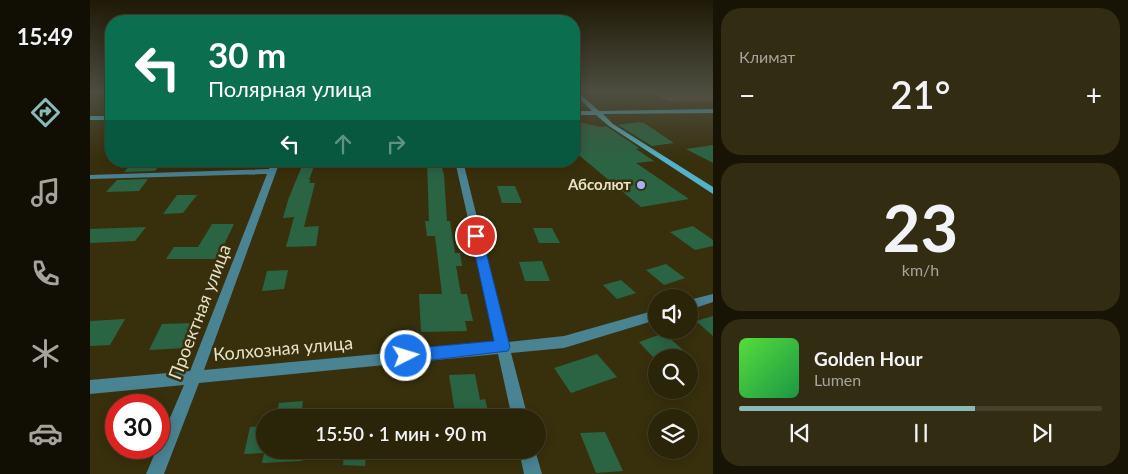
<!DOCTYPE html>
<html lang="ru">
<head>
<meta charset="utf-8">
<style>
	body { margin:0; font-family:Lato,sans-serif; background:#322c12; color:#f1f3f6; height:100vh; display:flex; flex-direction:column; font-size:19px; white-space:nowrap }
	* { box-sizing:border-box; margin:0 }
	p { font-size:16px; color:#a5a49c }
	.icon { flex:none; width:28px; height:28px; fill:none; stroke:currentColor; stroke-width:2; stroke-linecap:round; stroke-linejoin:round }
	.map { position:relative; flex:1; overflow:hidden }
	.side { display:flex; flex-direction:column; gap:8px; padding:8px; background:#171405; width:415px }
	.side>* { flex:none }
	.guide { position:absolute; left:15px; top:15px; width:475px; height:152px; border-radius:20px; box-shadow:0 2px 12px #0003,0 0 0 1px #46412a; background:#0b6e4f; color:#fff; overflow:hidden }
	.tools { position:absolute; left:558px; top:289px; display:grid; gap:10px }
	.tools a { display:grid; place-items:center; width:50px; height:50px; border-radius:50%; background:#2a2409; box-shadow:0 2px 12px #0003,0 0 0 1px #46412a; font-size:25px }
	.speed { position:absolute; left:15px; top:394px; display:flex; gap:10px; font-size:25px; font-weight:700; text-align:center }
	.speed>* { display:grid; place-content:center; width:65px; height:65px; border-radius:50%; background:#2a2409; box-shadow:0 2px 12px #0003,0 0 0 1px #46412a; line-height:1 }
	.speed .limit { border:8px solid #d22; background:#fff; color:#111 }
	.pin { position:absolute; display:grid; place-items:center; width:42px; height:42px; color:#fff; margin:-21px; border:2px solid #fff; border-radius:50%; box-shadow:0 1px 5px #0007 }
	.me { position:absolute; width:55px; margin:-28px; rotate:85deg; stroke-linejoin:round; filter:drop-shadow(0 0 4px #0008) }
	.turn { display:flex; align-items:center; gap:18px; height:105px; padding:0 20px; font-size:22px }
	.turn .icon { width:65px; height:65px; stroke-width:2.5 }
	.turn b { display:block; font-size:35px; line-height:42px }
	.lanes { display:flex; align-items:center; height:48px; padding:0 20px; background:#0003; justify-content:center; gap:25px; direction:ltr }
	.lanes .off { opacity:.35 }
	.big { font-size:38px; font-weight:600; line-height:1.1 }
	.side .tile { flex:1; display:flex; flex-direction:column; justify-content:center; gap:8px; min-width:0; padding:0 18px; border-radius:20px; background:#322c12 }
	.side .dial { align-items:center; gap:0 }
	.dial b { font-size:65px; line-height:1 }
	.song { display:flex; align-items:center; gap:15px }
	.cover { width:60px; height:60px; border-radius:8px; background:linear-gradient(135deg,hsl(110 70% 55%),hsl(140 70% 35%)) }
	.played { height:5px; border-radius:2px; background:linear-gradient(90deg,#8bbbb9 65%,#46412a 65%) }
	.keys { display:flex; justify-content:space-around; direction:ltr }
	.heat { display:flex; justify-content:space-between; align-items:center; font-size:28px; direction:ltr }
	.trip { position:absolute; left:166px; top:409px; width:290px; height:50px; border-radius:25px; background:#2a2409; box-shadow:0 2px 12px #0003,0 0 0 1px #46412a; font-weight:600; line-height:50px; text-align:center }
	main { display:flex; flex:1; min-height:0 }
	.dock { display:flex; flex-direction:column; width:90px; justify-content:space-around; align-items:center; background:#110e04; color:#a5a49c }
	.dock .icon { width:35px; height:35px }
	.dock .current { color:#8bbbb9 }
	.dock b { font-size:22px; color:#f1f3f6 }
	.map>svg:first-child { display:block }
	.forest { fill:#844a3b }
	.building { fill:#2a6443 }
	.lines { fill:none; stroke-linecap:round; stroke-linejoin:round }
	.minor { fill:#4a8392; fill-rule:evenodd }
	.secondary { fill:#51b2c9; fill-rule:evenodd }
	.route { fill:#1a73e8; stroke:#114b97 }
	.poi-dot { fill:#a4b2fc; stroke:#38300c; stroke-width:2 }
	.labels { text-anchor:middle; stroke-width:5; stroke-linejoin:round; paint-order:stroke }
	.poi-label { font-size:15px; font-weight:bold; fill:#e7e1c8; stroke:#38300c; text-anchor:end }
	.near-street-label { font-size:18px; fill:#e7e1c8; stroke:#38300c }
</style>
</head>
<body>
<main>
<nav class="dock">
<b>15:49</b>
<svg class="icon current" aria-label="directions" viewBox="0 0 24 24"><path d="M12 3l9 9-9 9-9-9zM9 14v-3h6M13 9l2 2-2 2"/></svg>
<svg class="icon" aria-label="music" viewBox="0 0 24 24"><path d="M9 18V5l10-2v13"/><circle cx="6" cy="18" r="3"/><circle cx="16" cy="16" r="3"/></svg>
<svg class="icon" aria-label="phone" viewBox="0 0 24 24"><path d="M5 4h4l2 5-3 2q2 4 5 5l2-3 5 2v4C11 20 4 13 5 4z"/></svg>
<svg class="icon" aria-label="climate" viewBox="0 0 24 24"><path d="M12 3v18M4 7l16 10M4 17L20 7"/></svg>
<svg class="icon" aria-label="car" viewBox="0 0 24 24"><path d="M5 17H2v-5l4-1 3-4h7l3 4 3 1v5h-3M9 17h6M6 11h13"/><circle cx="7" cy="17" r="2"/><circle cx="17" cy="17" r="2"/></svg>
</nav>
<div class="map">
<svg width="623" height="474" viewBox="0 0 623 474">
	<rect width="100%" height="100%" fill="#38300c"/>
	<polygon class="forest" points="566,95 623,95 623,101 578,101"/>
	<g class="building">
		<polygon points="484,121 511,127 516,126 549,148 546,149 564,161 546,163 599,199 551,207 484,151"/>
		<polygon points="549,122 554,123 584,143 562,146 528,125"/>
		<polygon points="623,145 623,163 596,149"/>
		<polygon points="44,161 73,161 65,171 34,172"/>
		<polygon points="214,161 226,161 219,180 221,180 219,183 225,183 214,227 229,226 226,246 196,247 204,217 193,218 198,200"/>
		<polygon points="337,161 350,161 354,175 357,221 360,221 365,253 370,253 372,266 366,266 371,294 377,294 383,321 375,321 377,331 331,332 329,294 352,294 345,236 337,236 335,221 339,221"/>
		<polygon points="58,179 49,191 16,192 27,180"/>
		<polygon points="407,186 425,186 432,203 412,203"/>
		<polygon points="87,195 107,195 93,213 73,214"/>
		<polygon points="122,224 144,224 127,259 76,259 84,247 108,247"/>
		<polygon points="603,226 623,240 623,246 605,250 580,232"/>
		<polygon points="56,227 45,241 0,243 0,229"/>
		<polygon points="443,228 462,228 470,243 449,243"/>
		<polygon points="452,261 460,281 435,281 429,262"/>
		<polygon points="576,264 595,278 574,285 556,270"/>
		<polygon points="198,270 194,289 172,291 177,271"/>
		<polygon points="531,280 546,293 527,299 513,285"/>
		<polygon points="623,316 623,336 606,321"/>
		<polygon points="35,319 20,345 0,346 0,321"/>
		<polygon points="106,323 95,348 59,350 72,324"/>
		<polygon points="574,333 595,352 581,358 564,358 549,342"/>
		<polygon points="507,354 527,377 481,393 464,368"/>
		<polygon points="385,374 390,400 395,399 398,411 365,413 359,375"/>
		<polygon points="213,401 211,418 186,418 189,403"/>
		<polygon points="175,426 175,450 213,450 212,461 172,463 174,453 154,454 160,427"/>
		<polygon points="515,432 533,471 506,473 490,433"/>
		<polygon points="254,450 277,450 275,466 253,465"/>
	</g>
	<g class="lines">
		<g class="minor">
			<polygon points="182,161 190,161 114,370 406,343 365,161 373,161 418,342 474,336 566,310 566,320 474,348 421,353 438,418 422,418 408,354 109,383 74,474 56,474 94,385 0,394 0,380 100,371 177,174 0,179 0,175 179,169"/>
			<polygon points="623,294 623,302 599,310 599,300"/>
			<polygon points="429,450 445,450 452,474 434,474"/>
		</g>
		<g class="secondary">
			<polygon points="484,93 489,93 509,111 623,109 623,113 513,114 523,124 623,187 623,194 519,126 506,115 484,115 484,111 502,111"/>
			<rect x="0" y="116" width="21" height="4"/>
		</g>
	</g>
	<linearGradient id="sky" x2="0" y2="1"><stop stop-color="#1f1a07"/><stop offset="0.58" stop-color="#4d4e40"/><stop offset="1" stop-color="#4d4e40" stop-opacity="0"/></linearGradient>
	<rect width="623" height="159" fill="url(#sky)"/>
	<polygon class="route" points="386,232 392,236 420,347 418,351 316,363 311,361 309,356 311,351 316,349 404,341 381,236"/>
	<circle class="poi-dot" cx="551" cy="185" r="5"/>
	<g class="labels">
		<g class="poi-label">
			<text x="541" y="190">Абсолют</text>
		</g>
		<g class="near-street-label">
			<text transform="translate(110 312) rotate(-69)" y="6">Проектная улица</text>
			<text transform="translate(193 349) rotate(-5)" y="6">Колхозная улица</text>
		</g>
	</g>
</svg>
<div class="tools">
<a><svg class="icon" aria-label="sound" viewBox="0 0 24 24"><path d="M4 9h4l5-4v14l-5-4H4zM17 9q2 3 0 6"/></svg></a>
<a><svg class="icon" aria-label="search" viewBox="0 0 24 24"><circle cx="10" cy="10" r="6"/><path d="M15 15l6 6"/></svg></a>
<a><svg class="icon" aria-label="layers" viewBox="0 0 24 24"><path d="M12 4l9 5-9 5-9-5zM3 14l9 5 9-5"/></svg></a>
</div>
<div class="speed"><div class="limit">30</div></div>
<div class="pin" style="left:386px;top:236px;background:#d93025"><svg class="icon" aria-label="arrive" viewBox="0 0 24 24"><path d="M6 21V4h12l-3 4 3 4H6"/></svg></div>
<svg class="me" style="left:316px;top:356px" viewBox="-20 -20 40 40"><circle r="17" fill="#1a73e8" stroke="#fff" stroke-width="3"/><path d="M0-11L8 9 0 5-8 9z" fill="#fff"/></svg>
<div class="trip">15:50 · 1 мин · 90 m</div>
<div class="guide">
<div class="turn"><svg class="icon" aria-label="left" viewBox="0 0 24 24"><path d="M17 20v-9H6M10 6l-5 5 5 5"/></svg><div><b>30 m</b>Полярная улица</div></div>
<div class="lanes"><svg class="icon" aria-label="left" viewBox="0 0 24 24"><path d="M17 20v-9H6M10 6l-5 5 5 5"/></svg><svg class="icon off" aria-label="ahead" viewBox="0 0 24 24"><path d="M12 20V5M6 11l6-6 6 6"/></svg><svg class="icon off" aria-label="right" viewBox="0 0 24 24"><path d="M7 20v-9h11M14 6l5 5-5 5"/></svg></div>
</div>
</div>
<section class="side">
<div class="tile"><p>Климат</p>
<div class="heat"><a>−</a><b class="big">21°</b><a>+</a></div>
</div>
<div class="tile dial"><b>23</b><p>km/h</p></div>
<div class="tile">
<div class="song"><i class="cover"></i><div><b>Golden Hour</b><p>Lumen</p></div></div>
<div class="played"></div>
<div class="keys"><svg class="icon" aria-label="previous" viewBox="0 0 24 24"><path d="M18 5L8 12l10 7zM5 5v14"/></svg><svg class="icon" aria-label="pause" viewBox="0 0 24 24"><path d="M8 5v14M16 5v14"/></svg><svg class="icon" aria-label="next" viewBox="0 0 24 24"><path d="M6 5l10 7-10 7zM19 5v14"/></svg></div>
</div>
</section>
</main>
</body>
</html>
